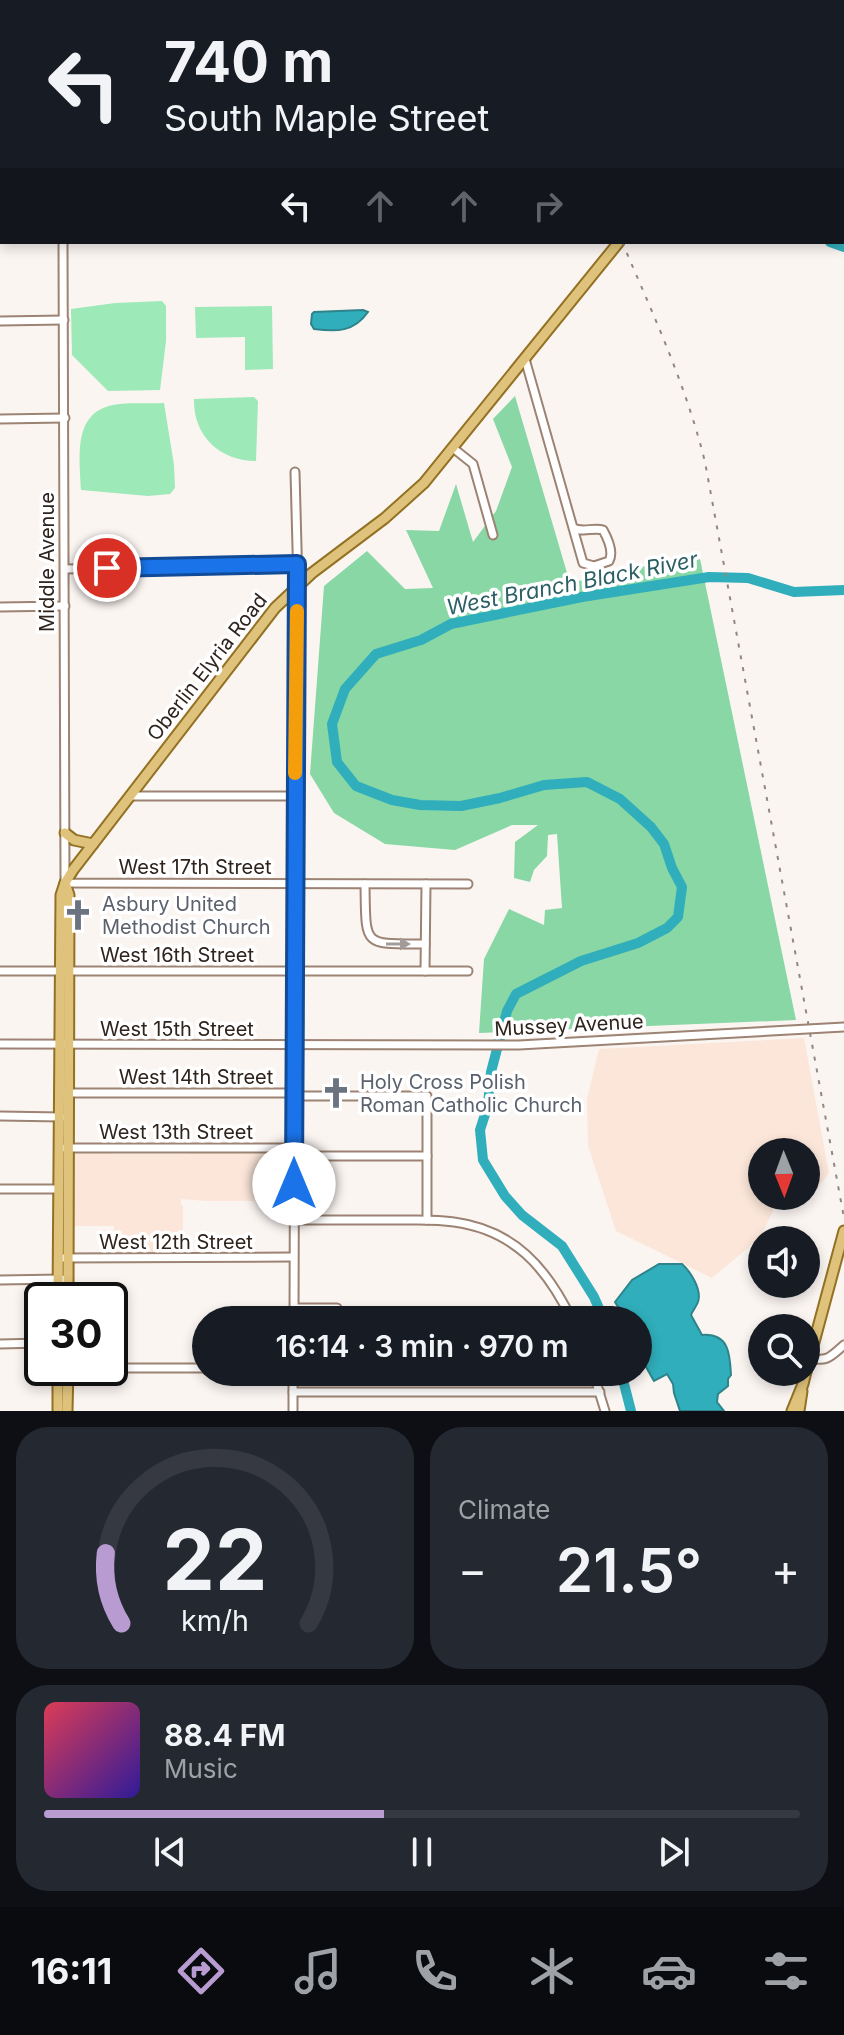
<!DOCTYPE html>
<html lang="en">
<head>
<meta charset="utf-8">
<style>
	body { margin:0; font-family:Inter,sans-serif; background:#242831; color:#f1f3f6; height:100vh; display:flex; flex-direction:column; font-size:30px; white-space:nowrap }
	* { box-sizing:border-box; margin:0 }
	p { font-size:26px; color:#9ea1a6 }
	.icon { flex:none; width:44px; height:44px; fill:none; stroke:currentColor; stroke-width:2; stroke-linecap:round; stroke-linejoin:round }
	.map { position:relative; height:1411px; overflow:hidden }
	.details { display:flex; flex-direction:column; gap:16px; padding:16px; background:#0d0f14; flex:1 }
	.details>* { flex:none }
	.guide { position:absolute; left:0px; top:0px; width:844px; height:244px; box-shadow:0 4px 12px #0003; background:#171b24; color:#f1f3f6; overflow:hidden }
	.needle { width:52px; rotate:179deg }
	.controls { position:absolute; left:748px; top:1138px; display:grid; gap:16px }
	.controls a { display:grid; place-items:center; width:72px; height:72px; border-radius:50%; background:#171b24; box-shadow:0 4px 12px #0003; font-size:40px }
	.speed { position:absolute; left:24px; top:1282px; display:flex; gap:16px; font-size:40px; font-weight:700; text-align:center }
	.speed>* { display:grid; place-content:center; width:104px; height:104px; border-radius:50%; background:#171b24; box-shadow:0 4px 12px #0003; line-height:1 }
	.speed .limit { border:4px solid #111; border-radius:12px; background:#fff; color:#111 }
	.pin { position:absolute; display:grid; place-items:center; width:68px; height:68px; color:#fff; margin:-34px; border:4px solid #fff; border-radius:50%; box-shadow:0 2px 8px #0007 }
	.me { position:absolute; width:88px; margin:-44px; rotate:0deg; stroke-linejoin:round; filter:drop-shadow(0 0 6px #0008) }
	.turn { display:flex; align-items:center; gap:28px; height:168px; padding:0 32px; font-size:36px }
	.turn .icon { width:104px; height:104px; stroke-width:2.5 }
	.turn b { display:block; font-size:56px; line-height:68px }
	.lanes { display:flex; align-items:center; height:76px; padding:0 32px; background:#0003; justify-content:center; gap:40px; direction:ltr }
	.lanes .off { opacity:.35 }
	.big { font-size:60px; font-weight:600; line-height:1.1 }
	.details .card { flex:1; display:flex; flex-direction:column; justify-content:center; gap:12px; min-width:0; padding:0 28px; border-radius:32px; background:#242831 }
	.details .dial { align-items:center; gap:0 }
	.dial svg { height:208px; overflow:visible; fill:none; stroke:#363941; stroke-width:7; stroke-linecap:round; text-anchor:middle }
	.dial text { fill:#f1f3f6; stroke:none }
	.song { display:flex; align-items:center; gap:24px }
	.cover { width:96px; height:96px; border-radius:12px; background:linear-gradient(135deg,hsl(350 70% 55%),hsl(250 70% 35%)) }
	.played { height:8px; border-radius:4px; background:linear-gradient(90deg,#b79bd1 45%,#363941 45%) }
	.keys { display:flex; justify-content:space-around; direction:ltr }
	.heat { display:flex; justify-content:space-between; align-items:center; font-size:44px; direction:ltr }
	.details .tiles { flex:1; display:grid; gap:16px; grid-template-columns:1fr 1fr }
	.card:last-child { grid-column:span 2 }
	.trip { position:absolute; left:192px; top:1306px; width:460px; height:80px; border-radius:40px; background:#171b24; box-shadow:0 4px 12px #0003; font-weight:600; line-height:80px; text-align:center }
	.dock { display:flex; height:128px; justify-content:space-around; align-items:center; background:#090b0e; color:#9ea1a6 }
	.dock .icon { width:56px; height:56px }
	.dock .selected { color:#b79bd1 }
	.dock b { font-size:36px; color:#f1f3f6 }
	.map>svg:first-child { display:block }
	.built { fill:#fbe6d9 }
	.green { fill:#9de9b8 }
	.forest { fill:#88d7a5 }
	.water { fill:#30aebb; stroke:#2f848c; stroke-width:2 }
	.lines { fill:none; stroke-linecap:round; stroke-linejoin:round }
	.river { stroke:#30aebb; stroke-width:10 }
	.minor-casing { stroke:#9c8373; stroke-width:11 }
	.major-casing { stroke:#937122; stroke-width:13 }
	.minor { stroke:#fff; stroke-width:7 }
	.major { stroke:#dfc37c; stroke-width:9 }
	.rail { stroke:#8f8782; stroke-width:2; stroke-dasharray:4 8; stroke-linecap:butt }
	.oneway { fill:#a19c99 }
	.route-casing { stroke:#114b97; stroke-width:20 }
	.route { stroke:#1a73e8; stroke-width:14 }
	.slow { stroke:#f59e0b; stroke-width:14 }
	.labels { text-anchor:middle; stroke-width:7; stroke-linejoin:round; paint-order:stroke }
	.street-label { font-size:20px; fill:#2e231d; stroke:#fff }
	.worship-label { font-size:20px; fill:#5b616d; stroke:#fff; text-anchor:start }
	.water-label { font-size:22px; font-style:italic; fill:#2d6065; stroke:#fff }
</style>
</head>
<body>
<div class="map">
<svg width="844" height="1411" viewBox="0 0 844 1411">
	<rect width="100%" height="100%" fill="#fbf5f2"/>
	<g class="built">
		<polygon points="804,1038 829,1173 816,1190 806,1192 806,1152 762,1152 762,1196 780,1196 760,1238 712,1278 616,1231 588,1146 587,1099 599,1049"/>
		<polygon points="109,1151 114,1154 187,1154 195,1151 285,1151 290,1154 290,1198 285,1201 207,1201 181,1199 181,1205 183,1206 183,1252 187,1255 112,1256 114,1253 114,1226 72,1226 73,1155 79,1152"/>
	</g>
	<g class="green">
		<polygon points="162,301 166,306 166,341 160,390 108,391 72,355 71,309 115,303"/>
		<polygon points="272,306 273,369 245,370 245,337 196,338 195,307"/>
		<path d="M254,397L258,401L256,461C220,461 193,436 194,399Z"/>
		<path d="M164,403L174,465L175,488L170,494L148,496L81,490C80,458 72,413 113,405C129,402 147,404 164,403Z"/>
	</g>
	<polygon class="forest" points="515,396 570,583 699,554 796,1020 479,1033 484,959 509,909 544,925 545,910 562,908 557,834 548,835 547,856 534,870 530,882 514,878 515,842 538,825 512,825 455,850 385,844 334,813 310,774 324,586 367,551 405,589 433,588 406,530 439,531 456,484 473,542 496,511 512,467 493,419"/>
	<g class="water">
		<path d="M363,310L368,312C354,332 337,332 314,329L311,324L312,314L314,312Z"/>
		<path d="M659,1264H682C691,1272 702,1290 698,1302C696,1307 693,1310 691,1315L702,1335C729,1333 730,1354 731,1375L728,1379V1386L718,1394L717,1402L724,1411H680L674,1393L673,1384L667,1374L654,1381C645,1365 635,1351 640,1332L638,1320H626L615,1302L632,1280Z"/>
	</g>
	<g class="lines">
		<g class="river">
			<polyline points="842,61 844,60"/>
			<polyline points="830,242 844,247"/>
			<polyline points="604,1320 594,1297 562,1246 522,1215 505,1196 483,1160 480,1130 488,1105 491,1072 507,1011 516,994 581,961 638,943 667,928 678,917 682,887 672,868 664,844 651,827 620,799 587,782 544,785 500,798 461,806 420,805 392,800 356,786 337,762 332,724 345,689 376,654 421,640 451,624 582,597 709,577 748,578 794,592 844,590"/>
			<polyline points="621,1372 631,1411"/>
		</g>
		<defs>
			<g id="minor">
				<polyline points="63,0 63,2"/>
				<polyline points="823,2 825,0"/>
				<polyline points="0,76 2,76"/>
				<polyline points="0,155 2,155"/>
				<polyline points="0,238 2,238"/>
				<polyline points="63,242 65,883 468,884"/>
				<polyline points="0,321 64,320"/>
				<path d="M525,359L583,563L594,566L609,561C614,552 608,539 603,530C593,527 583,533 573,528"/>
				<polyline points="0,419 65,418"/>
				<polyline points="453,448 473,464 493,535"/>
				<polyline points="65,569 297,564"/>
				<polyline points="0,607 65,606"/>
				<polyline points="130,796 295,796"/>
				<path d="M365,884C366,947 362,944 425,944"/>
				<polyline points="0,971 468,971"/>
				<polyline points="425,971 426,884"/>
				<polyline points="0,1044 519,1045 844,1027"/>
				<polyline points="66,1093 286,1093 302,1096 427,1096 427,1220"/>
				<polyline points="0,1116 62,1117"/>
				<polyline points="65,1148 294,1148"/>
				<polyline points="294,1156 427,1156"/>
				<polyline points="0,1189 59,1189"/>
				<path d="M294,1220C329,1220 364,1220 399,1220C417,1220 436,1219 454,1222C514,1230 547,1268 572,1320"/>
				<polyline points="59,1258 293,1257"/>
				<polyline points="0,1280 62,1279"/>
				<polyline points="294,1308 337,1308"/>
				<polyline points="294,1320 296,658 298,585 295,472"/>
				<polyline points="0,1344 42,1343"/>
				<path d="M809,1358C828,1362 830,1357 844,1345"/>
				<polyline points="64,1368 206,1368"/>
				<polyline points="593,1372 605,1411"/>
				<polyline points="293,1392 600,1392"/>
				<polyline points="293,1411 293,1372"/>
			</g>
			<g id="major">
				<polyline points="747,0 747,2"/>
				<polyline points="65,833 74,840 93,844"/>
				<polyline points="65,883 69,895 68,1300"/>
				<polyline points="58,1300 61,895 65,883 73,870 275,608 312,573 385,518 424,483 619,242"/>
				<polyline points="806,1372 844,1231"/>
				<polyline points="58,1411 58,1368"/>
				<polyline points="67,1411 68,1368"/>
				<polyline points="792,1411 803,1384 806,1372"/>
				<polyline points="799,1411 802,1391"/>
			</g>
		</defs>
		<use href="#minor" class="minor-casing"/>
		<use href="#major" class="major-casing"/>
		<use href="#minor" class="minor"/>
		<use href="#major" class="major"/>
		<g class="rail">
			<polyline points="521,0 522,2"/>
			<path d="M622,242C653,314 686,385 705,462L844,1218"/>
		</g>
	</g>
	<defs><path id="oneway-solid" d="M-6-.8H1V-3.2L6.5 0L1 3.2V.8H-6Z" transform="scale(2)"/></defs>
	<use class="oneway" href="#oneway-solid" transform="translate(398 944)"/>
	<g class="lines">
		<defs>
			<polyline id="route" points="107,568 297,564 294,1184"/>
		</defs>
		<use href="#route" class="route-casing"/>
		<use href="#route" class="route"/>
		<polyline class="slow" points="295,773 297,611"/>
	</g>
	<defs>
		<symbol id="church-bare" viewBox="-9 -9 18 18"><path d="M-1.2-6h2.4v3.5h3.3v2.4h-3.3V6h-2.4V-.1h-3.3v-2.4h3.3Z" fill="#6b7280" stroke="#fff" stroke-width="2.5" paint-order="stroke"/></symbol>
	</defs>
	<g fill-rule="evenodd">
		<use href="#church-bare" x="56" y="893" width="44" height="44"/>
		<use href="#church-bare" x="314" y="1071" width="44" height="44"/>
	</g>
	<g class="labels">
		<g class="street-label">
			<text transform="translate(47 562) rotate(-90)" y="7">Middle Avenue</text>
			<text transform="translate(207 667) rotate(-52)" y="7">Oberlin Elyria Road</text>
			<text x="195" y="874">West 17th Street</text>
			<text x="177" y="962">West 16th Street</text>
			<text transform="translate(569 1025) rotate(-3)" y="7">Mussey Avenue</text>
			<text x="177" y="1036">West 15th Street</text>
			<text x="196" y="1084">West 14th Street</text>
			<text x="176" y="1139">West 13th Street</text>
			<text x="176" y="1249">West 12th Street</text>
		</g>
		<g class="worship-label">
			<text x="102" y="911">Asbury United<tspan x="102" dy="23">Methodist Church</tspan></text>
			<text x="360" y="1089">Holy Cross Polish<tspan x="360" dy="23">Roman Catholic Church</tspan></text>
		</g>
		<g class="water-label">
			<text transform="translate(572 583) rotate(-11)" y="8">West Branch Black River</text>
		</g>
	</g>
</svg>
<div class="controls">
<a><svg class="needle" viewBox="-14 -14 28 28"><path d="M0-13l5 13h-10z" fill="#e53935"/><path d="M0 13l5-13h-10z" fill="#9ea1a6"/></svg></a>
<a><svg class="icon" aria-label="sound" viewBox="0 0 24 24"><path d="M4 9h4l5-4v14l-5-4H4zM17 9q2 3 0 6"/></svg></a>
<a><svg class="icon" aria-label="search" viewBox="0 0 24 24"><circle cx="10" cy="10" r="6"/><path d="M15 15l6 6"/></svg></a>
</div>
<div class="speed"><div class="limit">30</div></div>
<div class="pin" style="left:107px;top:568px;background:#d93025"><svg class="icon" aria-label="arrive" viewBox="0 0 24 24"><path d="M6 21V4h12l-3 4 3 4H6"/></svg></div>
<svg class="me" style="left:294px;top:1184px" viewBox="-20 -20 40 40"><circle r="19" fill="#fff"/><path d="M0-13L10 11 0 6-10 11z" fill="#1a73e8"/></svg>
<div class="trip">16:14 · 3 min · 970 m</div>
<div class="guide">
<div class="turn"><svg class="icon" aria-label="left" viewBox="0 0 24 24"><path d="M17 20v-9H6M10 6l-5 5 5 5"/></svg><div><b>740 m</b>South Maple Street</div></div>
<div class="lanes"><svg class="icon" aria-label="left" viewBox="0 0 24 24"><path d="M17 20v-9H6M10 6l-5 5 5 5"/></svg><svg class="icon off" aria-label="ahead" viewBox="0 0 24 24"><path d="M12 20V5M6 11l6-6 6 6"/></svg><svg class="icon off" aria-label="ahead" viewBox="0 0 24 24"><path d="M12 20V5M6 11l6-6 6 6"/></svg><svg class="icon off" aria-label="right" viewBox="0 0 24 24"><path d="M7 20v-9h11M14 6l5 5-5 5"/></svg></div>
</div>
</div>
<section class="details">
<div class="tiles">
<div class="card dial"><svg viewBox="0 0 100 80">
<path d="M14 69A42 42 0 1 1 86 69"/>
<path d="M14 69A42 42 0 0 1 8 42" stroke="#b79bd1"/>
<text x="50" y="56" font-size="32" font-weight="700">22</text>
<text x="50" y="72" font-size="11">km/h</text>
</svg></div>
<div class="card"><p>Climate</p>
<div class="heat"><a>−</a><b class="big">21.5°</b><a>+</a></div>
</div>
<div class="card">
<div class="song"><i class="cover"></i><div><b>88.4 FM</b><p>Music</p></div></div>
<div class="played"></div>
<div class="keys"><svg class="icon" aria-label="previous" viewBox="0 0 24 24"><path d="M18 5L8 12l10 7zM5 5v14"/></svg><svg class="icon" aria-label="pause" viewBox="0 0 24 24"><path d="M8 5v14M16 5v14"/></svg><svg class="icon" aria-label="next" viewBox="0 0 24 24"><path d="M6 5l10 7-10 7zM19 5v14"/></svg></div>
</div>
</div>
</section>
<nav class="dock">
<b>16:11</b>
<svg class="icon selected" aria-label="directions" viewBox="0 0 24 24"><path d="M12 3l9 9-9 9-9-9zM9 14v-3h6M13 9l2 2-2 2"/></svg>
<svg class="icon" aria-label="music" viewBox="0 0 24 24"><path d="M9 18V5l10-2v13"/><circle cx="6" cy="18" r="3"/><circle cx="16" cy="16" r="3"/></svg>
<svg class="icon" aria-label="phone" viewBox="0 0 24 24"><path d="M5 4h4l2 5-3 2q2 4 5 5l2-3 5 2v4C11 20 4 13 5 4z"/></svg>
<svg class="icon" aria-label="climate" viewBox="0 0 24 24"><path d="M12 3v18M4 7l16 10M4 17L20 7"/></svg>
<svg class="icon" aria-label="car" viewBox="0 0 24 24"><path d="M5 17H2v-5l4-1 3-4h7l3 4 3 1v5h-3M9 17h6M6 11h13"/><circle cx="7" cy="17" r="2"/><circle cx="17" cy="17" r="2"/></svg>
<svg class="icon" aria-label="filters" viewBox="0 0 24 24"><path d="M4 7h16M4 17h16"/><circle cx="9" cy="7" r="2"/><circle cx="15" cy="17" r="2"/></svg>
</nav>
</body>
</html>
